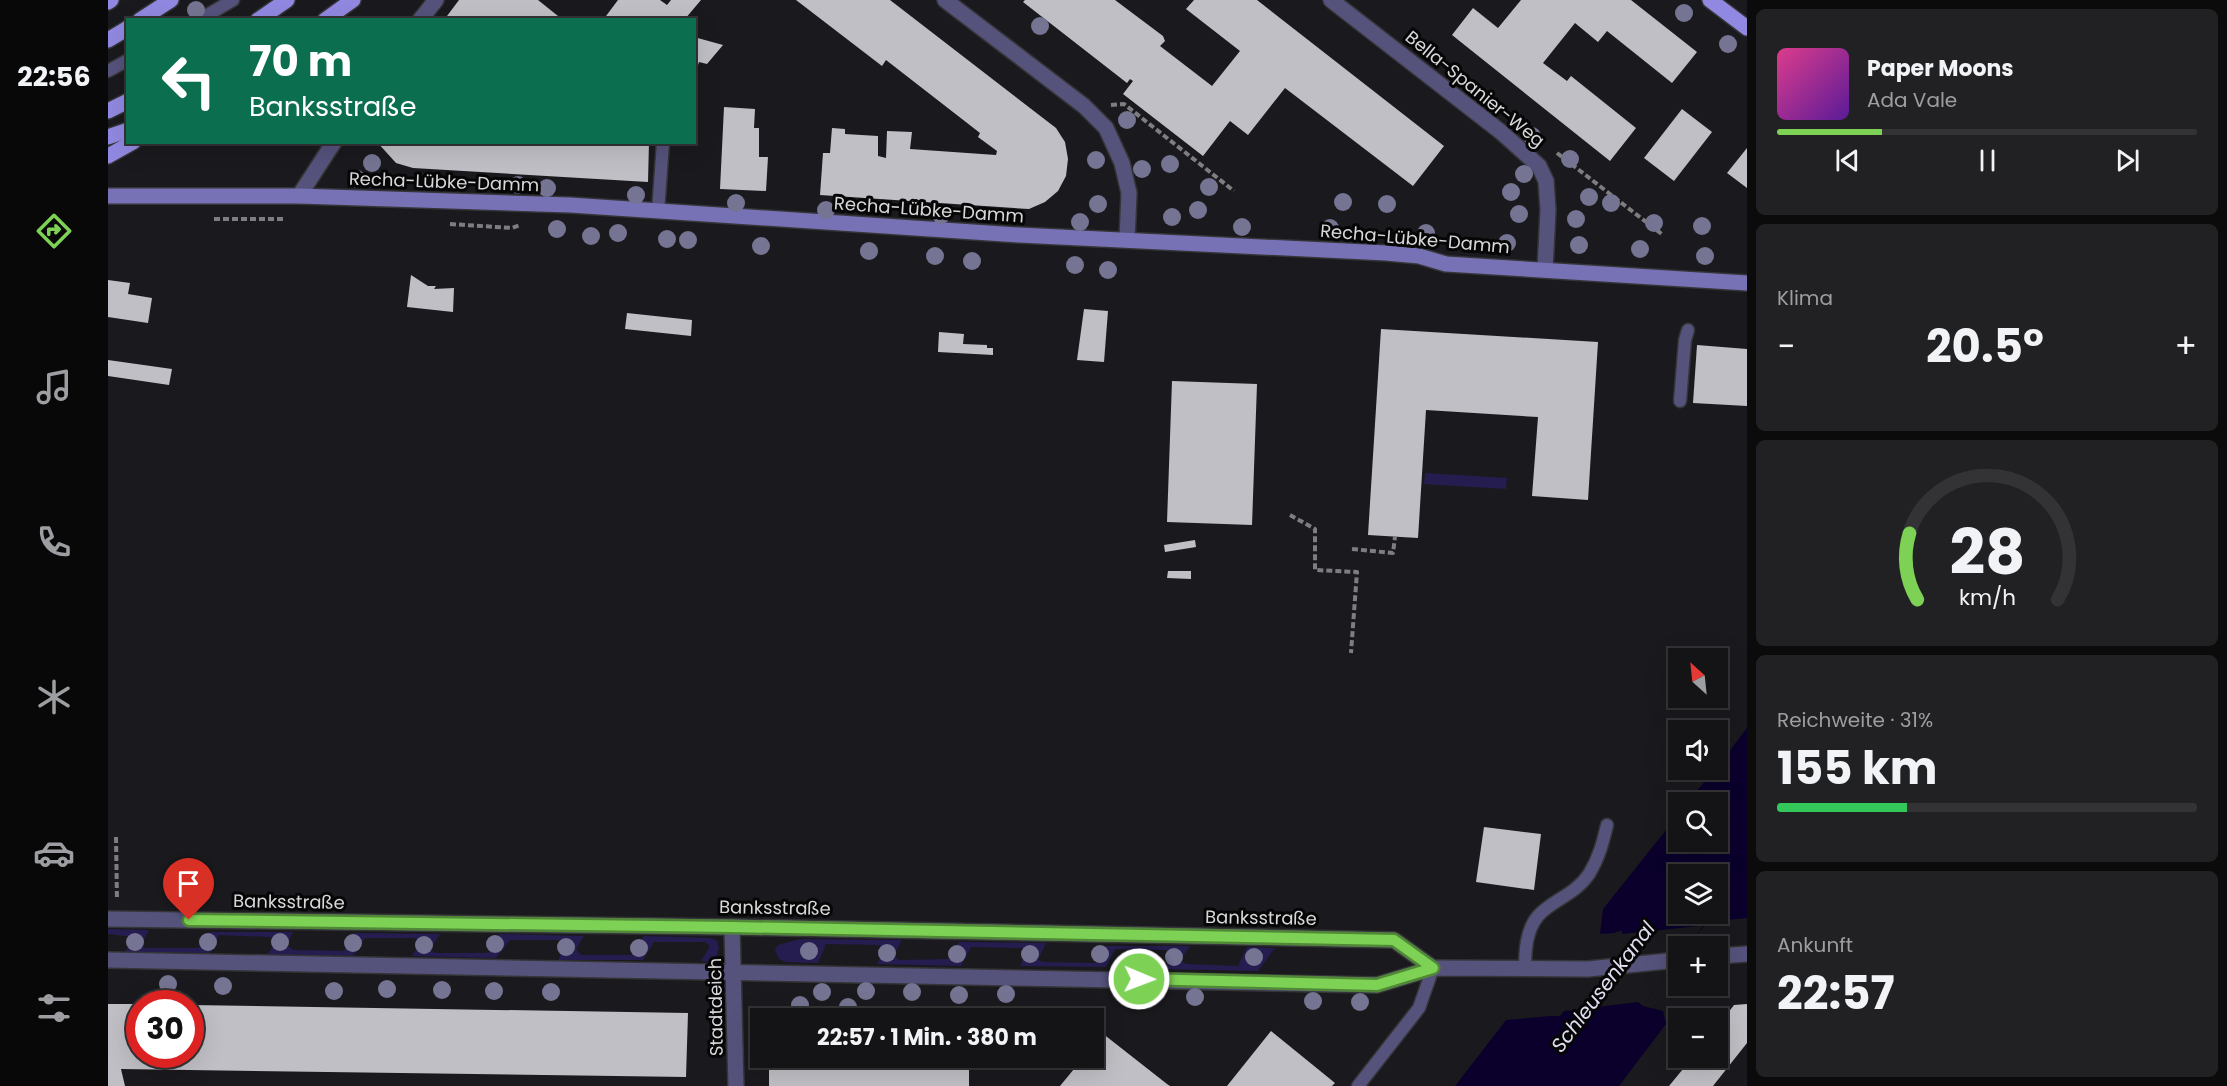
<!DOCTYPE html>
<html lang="de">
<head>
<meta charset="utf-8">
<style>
	body { margin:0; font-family:Poppins,sans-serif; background:#212123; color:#f1f3f6; height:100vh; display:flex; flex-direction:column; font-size:22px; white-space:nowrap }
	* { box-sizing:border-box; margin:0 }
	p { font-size:20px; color:#9d9ea1 }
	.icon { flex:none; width:33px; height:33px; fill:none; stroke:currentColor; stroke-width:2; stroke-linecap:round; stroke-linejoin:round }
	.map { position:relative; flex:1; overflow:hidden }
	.drawer { display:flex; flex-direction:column; gap:9px; padding:9px; background:#0b0b0c; width:480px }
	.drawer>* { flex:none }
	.guide { position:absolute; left:18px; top:18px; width:570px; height:126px; border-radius:0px; box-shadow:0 6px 24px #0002,0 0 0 2px #333335; background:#0b6e4f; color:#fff; overflow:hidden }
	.needle { width:39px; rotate:333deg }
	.controls { position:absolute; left:1560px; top:648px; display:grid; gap:12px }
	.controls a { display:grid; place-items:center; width:60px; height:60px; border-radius:0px; background:#141416; box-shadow:0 6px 24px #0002,0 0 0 2px #333335; font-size:30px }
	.speed { position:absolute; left:18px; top:990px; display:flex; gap:12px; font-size:30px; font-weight:700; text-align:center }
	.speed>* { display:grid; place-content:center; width:78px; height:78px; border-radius:50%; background:#141416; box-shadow:0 6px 24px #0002,0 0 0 2px #333335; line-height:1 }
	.speed .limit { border:9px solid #d22; background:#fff; color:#111 }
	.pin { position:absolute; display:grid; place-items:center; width:51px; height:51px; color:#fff; margin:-62px -26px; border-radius:50% 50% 50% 0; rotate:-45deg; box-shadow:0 0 6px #0007 }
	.pin .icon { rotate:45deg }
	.me { position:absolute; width:66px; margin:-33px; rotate:91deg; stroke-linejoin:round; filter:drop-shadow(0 0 4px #0008) }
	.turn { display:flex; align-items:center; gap:21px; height:126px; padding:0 24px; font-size:27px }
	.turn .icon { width:78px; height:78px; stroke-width:2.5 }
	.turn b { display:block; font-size:42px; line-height:51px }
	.big { font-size:45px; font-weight:700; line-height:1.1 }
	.drawer .tile { flex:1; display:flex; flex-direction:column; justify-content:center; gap:9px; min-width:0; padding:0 21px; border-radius:9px; background:#212123 }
	.drawer .dial { align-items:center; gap:0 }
	.dial svg { height:156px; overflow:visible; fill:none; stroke:#333335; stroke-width:7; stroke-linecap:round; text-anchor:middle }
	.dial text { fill:#f1f3f6; stroke:none }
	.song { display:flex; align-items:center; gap:18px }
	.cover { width:72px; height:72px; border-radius:9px; background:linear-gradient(135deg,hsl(330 70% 55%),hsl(270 70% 35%)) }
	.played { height:6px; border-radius:3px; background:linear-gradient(90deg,#7dd154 25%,#333335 25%) }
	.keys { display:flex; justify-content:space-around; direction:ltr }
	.heat { display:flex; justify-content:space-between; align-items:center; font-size:33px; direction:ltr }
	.charge { height:9px; border-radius:4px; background:linear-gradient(90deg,#34c759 31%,#333335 0) }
	.trip { position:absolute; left:642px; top:1008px; width:354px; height:60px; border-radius:0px; background:#141416; box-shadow:0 6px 24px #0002,0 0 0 2px #333335; font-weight:700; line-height:60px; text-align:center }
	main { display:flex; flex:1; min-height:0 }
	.menu { display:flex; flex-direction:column; width:108px; justify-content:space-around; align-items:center; background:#080809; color:#9d9ea1 }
	.menu .icon { width:42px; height:42px }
	.menu .on { color:#7dd154 }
	.menu b { font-size:27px; color:#f1f3f6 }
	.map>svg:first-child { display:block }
	.green { fill:#251d4f }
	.water { fill:#0b002c; fill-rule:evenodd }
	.pier { fill:#1a1a1e }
	.building { fill:#bfbfc5 }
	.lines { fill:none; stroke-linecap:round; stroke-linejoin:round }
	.service-casing { stroke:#353538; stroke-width:15 }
	.minor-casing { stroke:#353538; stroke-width:18 }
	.secondary-casing { stroke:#353538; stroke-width:18 }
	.primary-casing { stroke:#353538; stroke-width:18 }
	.path { stroke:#7e7e81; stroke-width:4; stroke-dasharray:6 3; stroke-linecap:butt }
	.service { stroke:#55527c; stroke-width:12 }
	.minor { stroke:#55527c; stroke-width:15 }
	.secondary { stroke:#7771b5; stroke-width:15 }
	.primary { stroke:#9189e1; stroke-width:15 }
	.tree { fill:#757492 }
	.route-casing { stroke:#518837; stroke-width:15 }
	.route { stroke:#7dd154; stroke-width:10 }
	.labels { text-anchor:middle; stroke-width:6; stroke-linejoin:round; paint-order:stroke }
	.street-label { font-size:18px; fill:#d8d8da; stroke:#060607 }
	.water-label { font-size:20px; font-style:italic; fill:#e0e0f2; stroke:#060607 }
</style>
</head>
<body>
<main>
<nav class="menu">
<b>22:56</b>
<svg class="icon on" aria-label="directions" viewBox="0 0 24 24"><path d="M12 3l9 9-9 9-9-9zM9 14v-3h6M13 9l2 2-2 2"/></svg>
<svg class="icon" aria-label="music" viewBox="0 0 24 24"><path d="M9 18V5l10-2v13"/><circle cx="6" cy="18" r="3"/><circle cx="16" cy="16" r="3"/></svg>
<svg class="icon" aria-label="phone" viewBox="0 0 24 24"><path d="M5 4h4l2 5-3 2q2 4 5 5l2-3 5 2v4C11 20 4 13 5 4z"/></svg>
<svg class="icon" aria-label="climate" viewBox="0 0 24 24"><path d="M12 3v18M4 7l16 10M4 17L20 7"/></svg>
<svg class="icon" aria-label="car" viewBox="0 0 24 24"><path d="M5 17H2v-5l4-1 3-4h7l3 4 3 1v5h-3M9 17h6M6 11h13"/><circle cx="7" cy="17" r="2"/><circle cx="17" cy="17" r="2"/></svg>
<svg class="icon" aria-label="filters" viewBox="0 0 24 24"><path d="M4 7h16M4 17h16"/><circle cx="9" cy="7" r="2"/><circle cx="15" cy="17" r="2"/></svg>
</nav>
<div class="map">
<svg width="1639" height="1086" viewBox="0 0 1639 1086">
	<rect width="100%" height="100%" fill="#1a1a1e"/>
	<g class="green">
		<polygon points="1317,473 1399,478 1398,489 1316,484"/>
		<polygon points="0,929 41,930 33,945 37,948 91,948 101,932 185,932 178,945 186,950 236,951 245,933 332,934 322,950 328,953 380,953 391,934 476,936 468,949 473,955 523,955 536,936 603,938 609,941 611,947 608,958 602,962 593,961 602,946 597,942 546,942 535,960 450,960 458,944 453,940 402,940 388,958 304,956 313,942 307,938 257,938 245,956 159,955 169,940 163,937 111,935 102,953 17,952 26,937 0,934"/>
		<polygon points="692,939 794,940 785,956 791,960 842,959 851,942 938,943 930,960 935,962 988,963 995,946 1082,946 1072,960 1078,964 1130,966 1139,947 1167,948 1150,971 1056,969 1064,955 1058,950 1007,949 998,967 912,966 919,952 914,948 863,947 853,966 769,964 776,949 771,945 718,944 710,963 677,962 671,959 667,950 670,945"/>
	</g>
	<path class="water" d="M1639,728V918L1599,922L1580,946H1570V959L1535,1006L1555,1011L1558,1024L1511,1086H1347L1398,1020L1442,1016L1508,933L1492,934L1495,909L1570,815V842H1610V802H1580L1606,770H1610V766ZM1570,874H1610V914H1570Z"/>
	<polygon class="pier" points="1593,922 1598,922 1580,946 1570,946 1570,959 1535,1006 1530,1002 1456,1011 1452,1016 1442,1016 1508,932 1514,931 1514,934 1591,926"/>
	<g class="building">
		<polygon points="351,0 430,0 455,20 336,20"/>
		<polygon points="510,0 552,0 559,5 563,0 593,0 577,19 495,20"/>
		<polygon points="688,0 782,0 948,128 957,142 960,159 958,176 950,191 937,202 921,209 712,195 715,153 722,153 724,128 737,129 737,134 770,136 770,156 778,158 779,131 804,132 802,149 888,155 889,151 870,137 872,133 778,60 774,66"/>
		<polygon points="917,0 1007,0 1055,36 1057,41 1052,46 1104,86 1132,51 1078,9 1086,0 1149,0 1336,146 1305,186 1177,88 1140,135 1122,121 1095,156 1015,94 1025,81 1022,79 1019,83 915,2"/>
		<polygon points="1413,0 1523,0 1589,52 1564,83 1499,31 1490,42 1467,23 1435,63 1459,81 1463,76 1528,128 1502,161 1344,35 1365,8 1390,28"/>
		<polygon points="586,37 615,45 599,64 591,62 587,74"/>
		<polygon points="616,107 647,109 646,128 651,128 651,157 660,157 658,191 612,189"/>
		<polygon points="1574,109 1604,132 1566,181 1536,158"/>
		<polygon points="269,142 541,142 540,182 305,168 288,163"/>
		<polygon points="1639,148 1639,188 1619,173"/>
		<polygon points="303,275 320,286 328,286 326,289 346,288 345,312 299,307"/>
		<polygon points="0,280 22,283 20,294 44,298 40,323 0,317"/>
		<polygon points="976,309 1000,311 996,362 969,360"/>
		<polygon points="519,313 584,320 583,336 517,329"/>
		<polygon points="1273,329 1490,342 1480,500 1424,496 1430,417 1318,410 1310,538 1260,535"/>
		<polygon points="831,332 856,334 855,344 879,345 879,348 885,348 885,355 830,352"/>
		<polygon points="1589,345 1639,349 1639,406 1585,403"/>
		<polygon points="0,360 64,369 61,385 0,376"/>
		<polygon points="1064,381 1149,384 1144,525 1059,522"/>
		<polygon points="1087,540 1088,547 1057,552 1056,545"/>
		<polygon points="1060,571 1083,571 1083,579 1059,578"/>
		<polygon points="1376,827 1433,834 1426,890 1368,882"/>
		<polygon points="0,1004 32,1004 32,1054 82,1054 82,1005 580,1013 578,1077 13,1069 17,1086 0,1086"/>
		<polygon points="1639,1004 1639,1043 1605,1086 1561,1086 1584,1058 1610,1058 1610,1026 1626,1005"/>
		<polygon points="662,1014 861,1016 861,1018 662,1018"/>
		<polygon points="1163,1031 1227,1083 1224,1086 1119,1086"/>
		<polygon points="994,1033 1059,1084 1062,1086 952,1086 975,1058 986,1058 986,1044"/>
		<rect x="661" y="1058" width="200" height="28"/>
	</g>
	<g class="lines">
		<defs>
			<g id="service">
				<polyline points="91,20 125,0"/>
				<polyline points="0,71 20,60"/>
				<polyline points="550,212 555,142"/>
				<polyline points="1572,401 1577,340 1580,330"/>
				<path d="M1417,970C1417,952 1418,930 1430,916C1444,900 1467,895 1481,874C1491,858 1495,842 1499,825"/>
				<polyline points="1250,1086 1311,1008 1325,968"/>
			</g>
			<g id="minor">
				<polyline points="837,0 976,106 998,128 1014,163 1021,193 1019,240"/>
				<polyline points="1223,0 1393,132 1431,166 1438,181 1440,210 1437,270"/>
				<polyline points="312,20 328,0"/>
				<polyline points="191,196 226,142"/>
				<polyline points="0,919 624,927 1286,940 1325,968"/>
				<polyline points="624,927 628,1086"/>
				<polyline points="1610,956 1639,954"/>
				<polyline points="0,960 1269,985 1325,968 1480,969 1570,960"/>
			</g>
			<polyline id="secondary" points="0,196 191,196 462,205 911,235 1278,253 1311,256 1338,264 1639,283"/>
			<g id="primary">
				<polyline points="1602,0 1639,28"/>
				<polyline points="0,2 3,0"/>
				<polyline points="32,20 63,0"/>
				<polyline points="150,20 179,0"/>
				<polyline points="217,20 245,0"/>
				<polyline points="0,40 20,28"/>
				<polyline points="0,111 20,101"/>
				<polyline points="0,137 20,130"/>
				<polyline points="0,156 25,142"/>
			</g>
		</defs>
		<use href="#service" class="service-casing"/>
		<use href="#minor" class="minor-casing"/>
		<use href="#secondary" class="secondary-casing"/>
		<use href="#primary" class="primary-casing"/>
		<g class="path">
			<polyline points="1003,105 1016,104 1126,191"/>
			<polyline points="1449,153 1555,235"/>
			<polyline points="106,219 176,219"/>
			<polyline points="342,224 404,228 412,225"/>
			<polyline points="1182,515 1207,529 1207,570 1249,572 1243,653"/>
			<polyline points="1244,549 1285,553 1287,537"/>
			<polyline points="8,837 9,900"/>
		</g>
		<use href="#service" class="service"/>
		<use href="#minor" class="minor"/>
		<use href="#secondary" class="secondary"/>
		<use href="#primary" class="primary"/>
	</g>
	<g class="tree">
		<circle cx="88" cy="10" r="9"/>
		<circle cx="1576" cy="13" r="9"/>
		<circle cx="932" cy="26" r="9"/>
		<circle cx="1620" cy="44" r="9"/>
		<circle cx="1019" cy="120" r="9"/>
		<circle cx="1424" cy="136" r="9"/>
		<circle cx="1462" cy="159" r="9"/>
		<circle cx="988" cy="160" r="9"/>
		<circle cx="264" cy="163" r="9"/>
		<circle cx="1062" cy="164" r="9"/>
		<circle cx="1034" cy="169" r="9"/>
		<circle cx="1416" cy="174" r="9"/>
		<circle cx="249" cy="179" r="9"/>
		<circle cx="410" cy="185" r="9"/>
		<circle cx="1101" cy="187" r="9"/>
		<circle cx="439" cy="188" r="9"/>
		<circle cx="1403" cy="192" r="9"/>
		<circle cx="528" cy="195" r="9"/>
		<circle cx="1481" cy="197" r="9"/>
		<circle cx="1235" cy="202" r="9"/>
		<circle cx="628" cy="203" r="9"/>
		<circle cx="1503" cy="203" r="9"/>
		<circle cx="990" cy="204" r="9"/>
		<circle cx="1279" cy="204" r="9"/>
		<circle cx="718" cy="210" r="9"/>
		<circle cx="1090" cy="210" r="9"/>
		<circle cx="1411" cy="214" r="9"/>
		<circle cx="833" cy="215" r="9"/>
		<circle cx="1064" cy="217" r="9"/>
		<circle cx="1468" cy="219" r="9"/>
		<circle cx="972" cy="222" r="9"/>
		<circle cx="1546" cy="223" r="9"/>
		<circle cx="1594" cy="226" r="9"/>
		<circle cx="1134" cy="227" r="9"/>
		<circle cx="1222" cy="228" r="9"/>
		<circle cx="449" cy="229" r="9"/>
		<circle cx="510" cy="233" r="9"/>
		<circle cx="1318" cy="233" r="9"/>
		<circle cx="483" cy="236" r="9"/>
		<circle cx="559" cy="239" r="9"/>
		<circle cx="580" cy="240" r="9"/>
		<circle cx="1399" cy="243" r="9"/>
		<circle cx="1471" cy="245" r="9"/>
		<circle cx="653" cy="246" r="9"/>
		<circle cx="1532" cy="249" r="9"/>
		<circle cx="761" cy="251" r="9"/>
		<circle cx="827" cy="256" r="9"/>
		<circle cx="1597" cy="256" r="9"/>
		<circle cx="864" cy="261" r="9"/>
		<circle cx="967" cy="265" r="9"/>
		<circle cx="1000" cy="270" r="9"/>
		<circle cx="27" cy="942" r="9"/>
		<circle cx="100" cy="942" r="9"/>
		<circle cx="172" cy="942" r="9"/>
		<circle cx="245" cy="943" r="9"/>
		<circle cx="387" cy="944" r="9"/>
		<circle cx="316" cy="945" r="9"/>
		<circle cx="458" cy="947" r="9"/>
		<circle cx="531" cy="948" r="9"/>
		<circle cx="701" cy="951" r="9"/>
		<circle cx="779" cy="953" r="9"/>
		<circle cx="849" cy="954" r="9"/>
		<circle cx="922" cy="954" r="9"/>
		<circle cx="992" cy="954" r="9"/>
		<circle cx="1066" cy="957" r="9"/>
		<circle cx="1146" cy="957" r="9"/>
		<circle cx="60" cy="984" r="9"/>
		<circle cx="115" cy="986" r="9"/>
		<circle cx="279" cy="989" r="9"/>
		<circle cx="334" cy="990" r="9"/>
		<circle cx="226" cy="991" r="9"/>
		<circle cx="386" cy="991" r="9"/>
		<circle cx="758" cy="991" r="9"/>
		<circle cx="443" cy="992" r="9"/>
		<circle cx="714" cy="992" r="9"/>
		<circle cx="804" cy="992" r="9"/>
		<circle cx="898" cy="994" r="9"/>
		<circle cx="851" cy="995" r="9"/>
		<circle cx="1042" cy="997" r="9"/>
		<circle cx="1087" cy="997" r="9"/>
		<circle cx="1205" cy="1001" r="9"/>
		<circle cx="1252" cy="1002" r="9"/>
		<circle cx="692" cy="1005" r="9"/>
		<circle cx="740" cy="1007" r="9"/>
	</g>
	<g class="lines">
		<defs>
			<polyline id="route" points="81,920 624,927 1286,940 1325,968 1269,985 1031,979"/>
		</defs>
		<use href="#route" class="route-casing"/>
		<use href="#route" class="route"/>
	</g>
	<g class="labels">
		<g class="street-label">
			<text transform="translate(1367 89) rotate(39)" y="6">Bella-Spanier-Weg</text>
			<text transform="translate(336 182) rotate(2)" y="6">Recha-Lübke-Damm</text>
			<text transform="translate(821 210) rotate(4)" y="6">Recha-Lübke-Damm</text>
			<text transform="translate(1307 239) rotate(5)" y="6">Recha-Lübke-Damm</text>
			<text transform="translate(181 902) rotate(1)" y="6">Banksstraße</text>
			<text transform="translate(667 908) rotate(1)" y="6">Banksstraße</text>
			<text transform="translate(1153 918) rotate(1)" y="6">Banksstraße</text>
			<text transform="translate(608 1007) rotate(-91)" y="6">Stadtdeich</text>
		</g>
		<g class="water-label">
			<text transform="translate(1495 987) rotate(-53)" y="7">Schleusenkanal</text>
		</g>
	</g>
</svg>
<div class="controls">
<a><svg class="needle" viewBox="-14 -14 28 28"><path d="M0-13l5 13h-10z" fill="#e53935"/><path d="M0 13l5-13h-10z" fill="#9d9ea1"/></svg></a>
<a><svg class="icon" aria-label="sound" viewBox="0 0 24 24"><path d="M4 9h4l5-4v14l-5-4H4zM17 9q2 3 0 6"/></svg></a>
<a><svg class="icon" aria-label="search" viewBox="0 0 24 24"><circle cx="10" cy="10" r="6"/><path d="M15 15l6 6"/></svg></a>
<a><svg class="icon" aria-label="layers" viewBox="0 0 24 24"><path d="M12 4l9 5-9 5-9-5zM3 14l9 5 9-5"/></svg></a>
<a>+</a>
<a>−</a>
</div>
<div class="speed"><div class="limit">30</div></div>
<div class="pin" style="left:81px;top:920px;background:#d93025"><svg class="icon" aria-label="arrive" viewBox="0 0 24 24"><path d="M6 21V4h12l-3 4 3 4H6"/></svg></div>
<svg class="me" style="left:1031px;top:979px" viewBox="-20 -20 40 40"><circle r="17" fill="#7dd154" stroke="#fff" stroke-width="3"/><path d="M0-11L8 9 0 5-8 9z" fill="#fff"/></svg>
<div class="trip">22:57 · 1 Min. · 380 m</div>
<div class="guide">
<div class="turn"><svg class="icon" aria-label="left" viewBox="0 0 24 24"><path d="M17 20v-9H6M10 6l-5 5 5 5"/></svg><div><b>70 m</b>Banksstraße</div></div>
</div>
</div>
<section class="drawer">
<div class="tile">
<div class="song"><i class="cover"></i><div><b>Paper Moons</b><p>Ada Vale</p></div></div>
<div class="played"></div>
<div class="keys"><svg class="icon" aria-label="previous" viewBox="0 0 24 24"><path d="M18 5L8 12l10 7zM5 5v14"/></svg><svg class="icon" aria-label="pause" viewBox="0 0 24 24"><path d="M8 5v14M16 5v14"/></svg><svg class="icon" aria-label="next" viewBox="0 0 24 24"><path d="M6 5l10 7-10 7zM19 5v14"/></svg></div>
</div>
<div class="tile"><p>Klima</p>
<div class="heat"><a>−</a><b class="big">20.5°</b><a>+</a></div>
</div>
<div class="tile dial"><svg viewBox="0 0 100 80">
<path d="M14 69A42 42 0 1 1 86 69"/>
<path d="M14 69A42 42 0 0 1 10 35" stroke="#7dd154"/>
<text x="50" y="56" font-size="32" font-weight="700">28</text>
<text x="50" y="72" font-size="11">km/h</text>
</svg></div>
<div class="tile"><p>Reichweite · 31%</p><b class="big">155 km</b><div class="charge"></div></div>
<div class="tile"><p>Ankunft</p><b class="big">22:57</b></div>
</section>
</main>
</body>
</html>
